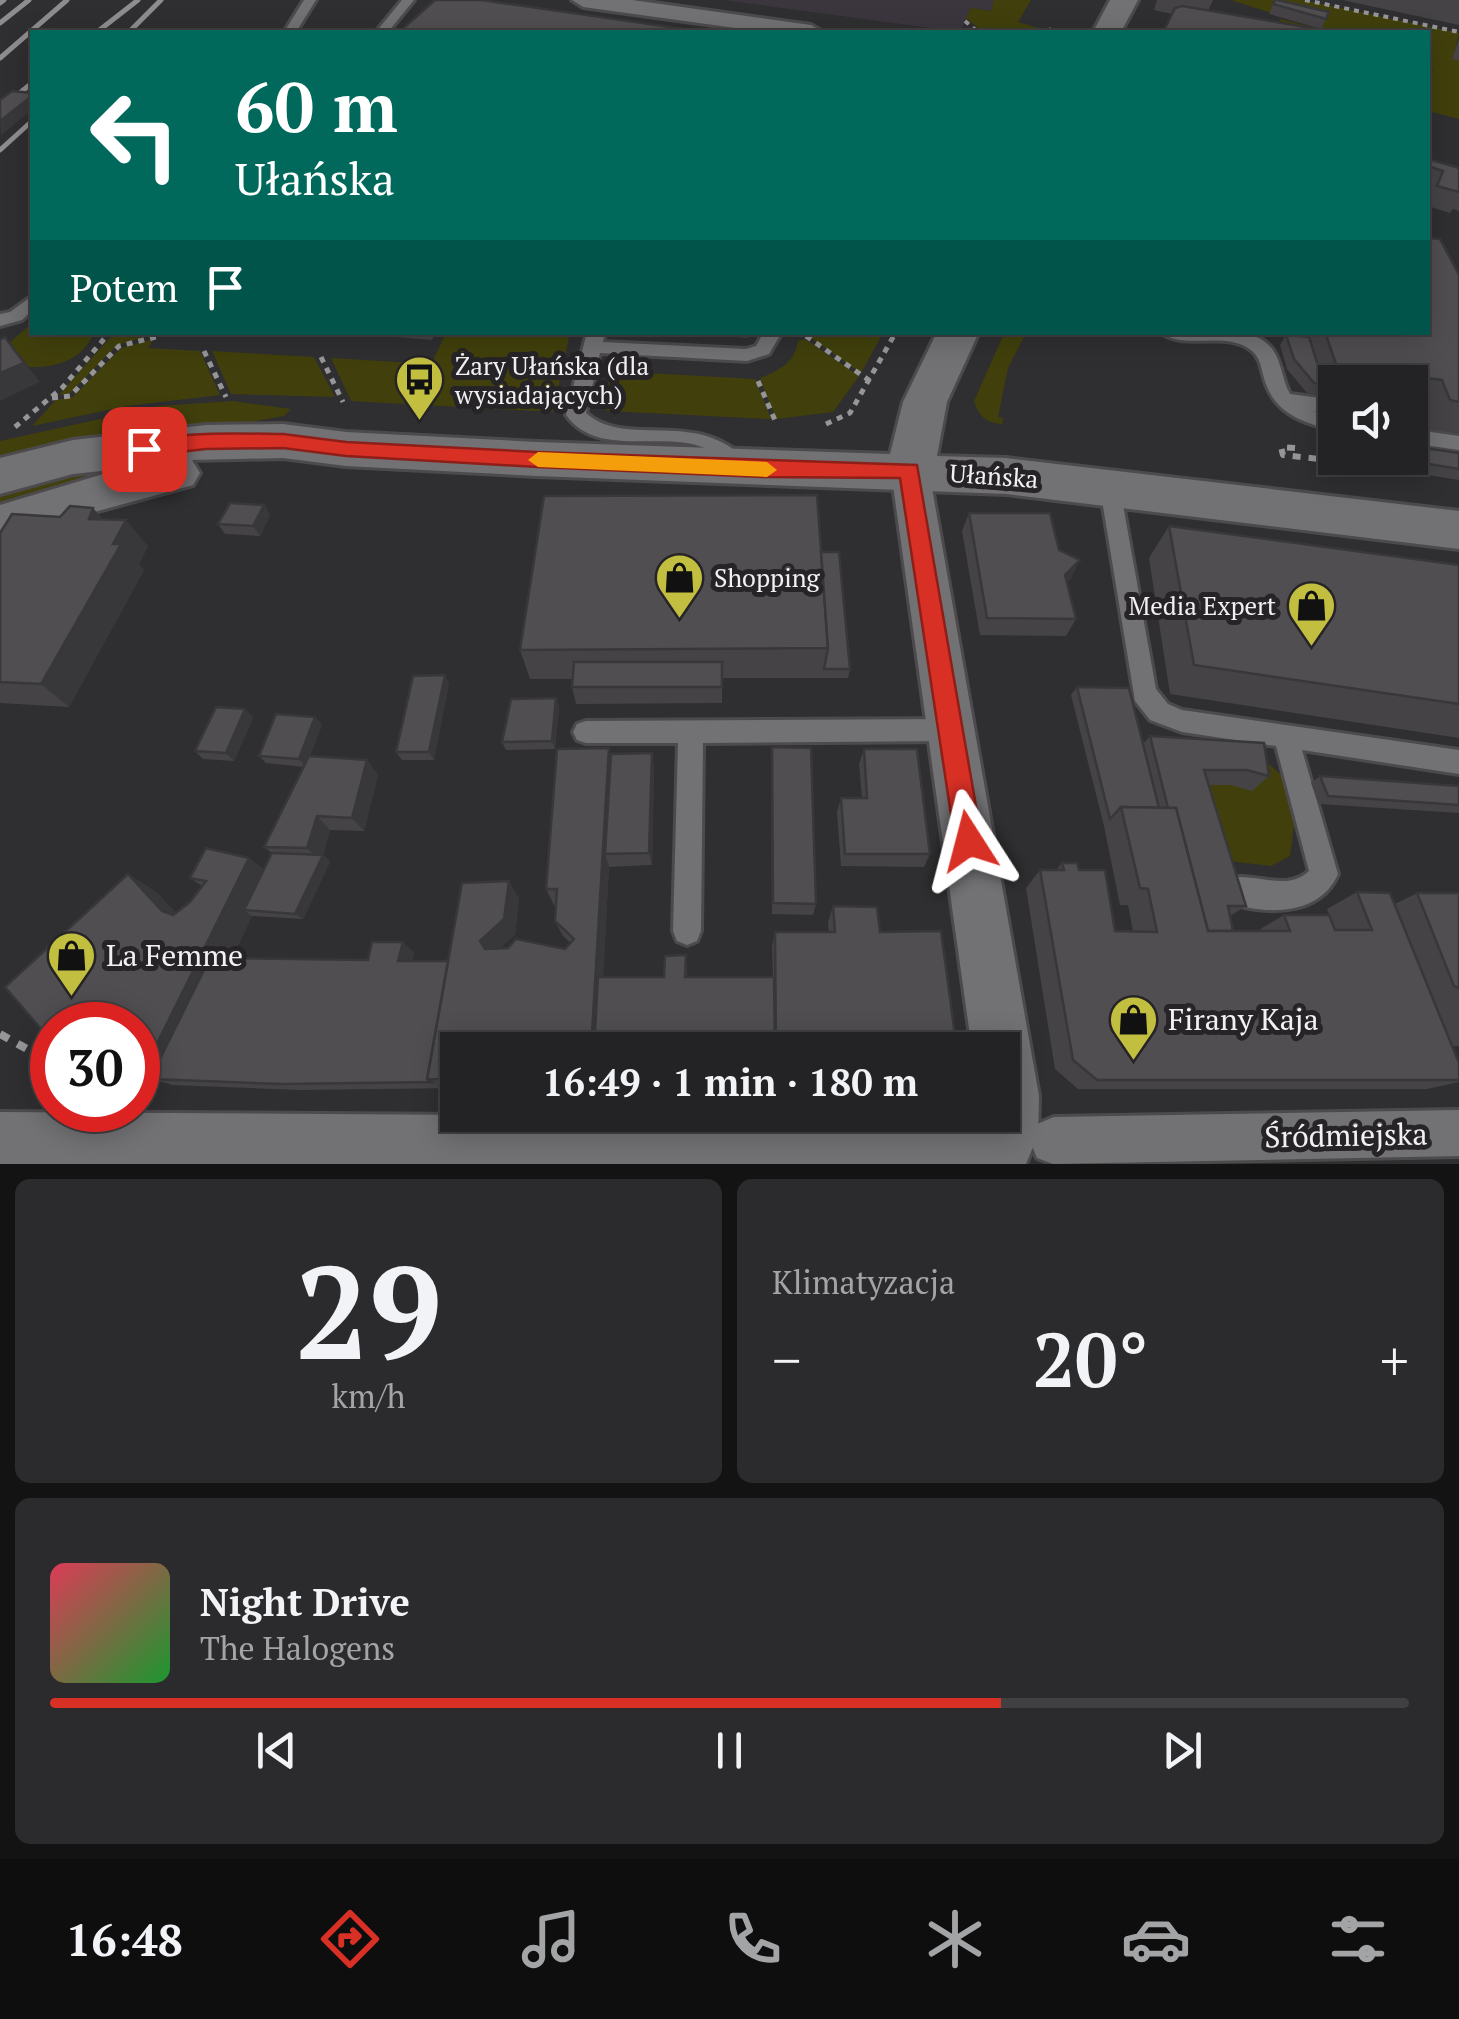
<!DOCTYPE html>
<html lang="pl">
<head>
<meta charset="utf-8">
<style>
	body { margin:0; font-family:"PT Serif",serif; background:#2b2a2c; color:#f1f3f6; height:100vh; display:flex; flex-direction:column; font-size:38px; white-space:nowrap }
	* { box-sizing:border-box; margin:0 }
	p { font-size:32px; color:#a3a4a6 }
	.icon { flex:none; width:55px; height:55px; fill:none; stroke:currentColor; stroke-width:2; stroke-linecap:round; stroke-linejoin:round }
	.map { position:relative; height:1164px; overflow:hidden }
	.side { display:flex; flex-direction:column; gap:15px; padding:15px; background:#131314; flex:1 }
	.side>* { flex:none }
	.banner { position:absolute; left:30px; top:30px; width:1400px; height:305px; border-radius:0px; box-shadow:0 5px 25px #0003,0 0 0 2px #403f41; background:#00695c; color:#fff; overflow:hidden }
	.tools { position:absolute; left:1318px; top:365px; display:grid; gap:20px }
	.tools a { display:grid; place-items:center; width:110px; height:110px; border-radius:0px; background:#232224; box-shadow:0 5px 25px #0003,0 0 0 2px #403f41; font-size:50px }
	.speed { position:absolute; left:30px; top:1002px; display:flex; gap:20px; font-size:50px; font-weight:700; text-align:center }
	.speed>* { display:grid; place-content:center; width:130px; height:130px; border-radius:50%; background:#232224; box-shadow:0 5px 25px #0003,0 0 0 2px #403f41; line-height:1 }
	.speed .limit { border:15px solid #d22; background:#fff; color:#111 }
	.pin { position:absolute; display:grid; place-items:center; width:85px; height:85px; color:#fff; margin:-42px; border-radius:20px; box-shadow:0 5px 15px #0006 }
	.me { position:absolute; width:110px; margin:-55px; rotate:351deg; stroke-linejoin:round; filter:drop-shadow(0 0 8px #0008) }
	.turn { display:flex; align-items:center; gap:35px; height:210px; padding:0 40px; font-size:45px }
	.turn .icon { width:130px; height:130px; stroke-width:2.5 }
	.turn b { display:block; font-size:70px; line-height:85px }
	.then { display:flex; align-items:center; height:95px; padding:0 40px; background:#0003; gap:20px; font-size:38px }
	.big { font-size:75px; font-weight:800; line-height:1.1 }
	.side .card { flex:1; display:flex; flex-direction:column; justify-content:center; gap:15px; min-width:0; padding:0 35px; border-radius:15px; background:#2b2a2c }
	.side .dial { align-items:center; gap:0 }
	.dial b { font-size:130px; line-height:1 }
	.song { display:flex; align-items:center; gap:30px }
	.cover { width:120px; height:120px; border-radius:15px; background:linear-gradient(135deg,hsl(350 70% 55%),hsl(130 70% 35%)) }
	.played { height:10px; border-radius:5px; background:linear-gradient(90deg,#d93025 70%,#403f41 70%) }
	.keys { display:flex; justify-content:space-around; direction:ltr }
	.heat { display:flex; justify-content:space-between; align-items:center; font-size:55px; direction:ltr }
	.side .tiles { flex:1; display:grid; gap:15px; grid-template-columns:1fr 1fr }
	.card:last-child { grid-column:span 2 }
	.trip { position:absolute; left:440px; top:1032px; width:580px; height:100px; border-radius:0px; background:#232224; box-shadow:0 5px 25px #0003,0 0 0 2px #403f41; font-weight:800; line-height:100px; text-align:center }
	.tabs { display:flex; height:160px; justify-content:space-around; align-items:center; background:#0e0e0e; color:#a3a4a6 }
	.tabs .icon { width:70px; height:70px }
	.tabs .current { color:#d93025 }
	.tabs b { font-size:45px; color:#f1f3f6 }
	.map>svg:first-child { display:block }
	.built { fill:#3b363e }
	.green { fill:#41400c }
	.lines { fill:none; stroke-linecap:round; stroke-linejoin:round }
	.service-casing { stroke:#4c4a4c; stroke-width:6 }
	.pedestrian-casing { stroke:#4c4a4c; stroke-width:6 }
	.minor-casing { stroke:#4c4a4c; stroke-width:6 }
	.tertiary-casing { stroke:#4c4a4c; stroke-width:6 }
	.path-far3 { stroke:#969597; stroke-width:4; stroke-dasharray:5 5; stroke-linecap:butt }
	.path-far2 { stroke:#969597; stroke-width:5; stroke-dasharray:6 6; stroke-linecap:butt }
	.path-far1 { stroke:#969597; stroke-width:6; stroke-dasharray:8 8; stroke-linecap:butt }
	.path { stroke:#969597; stroke-width:8; stroke-dasharray:10 10; stroke-linecap:butt }
	.service { fill:#727174; fill-rule:evenodd }
	.pedestrian { fill:#727174; fill-rule:evenodd }
	.minor { fill:#727174; fill-rule:evenodd }
	.tertiary { fill:#727174; fill-rule:evenodd }
	.rail { stroke:#8d8c8e; stroke-width:5 }
	.wall { fill:#454346 }
	.shaded-wall { fill:#383739 }
	.building { fill:#504e51; stroke:#383739; stroke-width:2.5 }
	.route { fill:#d93025; stroke:#8d1f18; stroke-width:2.5 }
	.slow { fill:#f59e0b }
	.labels { text-anchor:middle; stroke-width:10; stroke-linejoin:round; paint-order:stroke }
	.poi-label { font-size:25px; fill:#f1f0f2; stroke:#262427; text-anchor:start }
	.street-label { font-size:25px; fill:#f1f0f2; stroke:#262427 }
	.near-poi-label { font-size:30px; fill:#f1f0f2; stroke:#262427; text-anchor:start }
	.near-street-label { font-size:30px; fill:#f1f0f2; stroke:#262427 }
</style>
</head>
<body>
<div class="map">
<svg width="1459" height="1164" viewBox="0 0 1459 1164">
	<rect width="100%" height="100%" fill="#2f2e30"/>
	<polygon class="built" points="724,0 995,0 991,11 971,8 960,32"/>
	<g class="green">
		<polygon points="994,0 1031,0 1018,22 1052,32 983,32 966,18 971,8 991,11"/>
		<polygon points="1231,0 1303,0 1459,33 1453,58 1459,60 1459,119 1428,111 1428,83 1433,70 1428,69 1428,32 1281,32 1280,19 1321,29"/>
		<path d="M32,323V332L94,333C83,359 58,368 29,367L21,357L0,351Z"/>
		<polygon points="115,332 159,333 117,345 69,394 59,395"/>
		<polygon points="446,333 570,333 553,412 351,401 331,358 431,364"/>
		<polygon points="804,333 883,333 861,373"/>
		<path d="M1013,333H1026L1008,368L998,417L1003,418L1002,424C986,423 979,416 974,401L1002,338Z"/>
		<polygon points="154,339 148,348 200,351 220,395 127,406 32,426 56,400 73,397 121,348"/>
		<path d="M805,339L859,376L833,412L776,419L760,378C779,371 795,362 798,341Z"/>
		<polygon points="212,351 314,357 335,397 231,394"/>
		<polygon points="628,372 755,379 771,419 608,411 602,407 601,389 608,377"/>
		<polygon points="233,401 291,409 284,416 0,466 0,441 159,406"/>
		<polygon points="139,466 0,511 0,487 80,470"/>
		<polygon points="1261,757 1287,780 1294,825 1290,856 1271,866 1212,859 1190,785"/>
	</g>
	<g class="lines">
		<defs>
			<g id="service">
				<polygon points="304,0 316,0 296,32 284,32"/>
				<polygon points="402,0 414,0 388,32 376,32"/>
				<polygon points="32,296 32,310 22,320 0,326 0,314 10,312"/>
				<path d="M587,332H605L603,342L746,349L756,346L764,332H782L769,354L747,361L600,353L586,413C628,450 697,406 749,463L752,468L749,473H735C728,465 721,457 711,451C668,427 599,461 566,415Z"/>
				<path d="M1160,332C1192,332 1252,320 1273,350C1282,363 1282,380 1290,394L1335,400V414L1312,411L1335,417V431C1302,422 1274,414 1264,378C1261,367 1260,357 1251,350C1225,330 1184,351 1160,332Z"/>
				<polygon points="1410,410 1422,413 1425,418 1422,423 1410,424"/>
				<polygon points="1410,429 1459,436 1459,450 1410,443"/>
				<path d="M1110,480L1120,488L1156,689L1168,704L1182,710L1459,750V774L1302,750L1338,874C1320,917 1261,916 1223,900L1219,890L1223,880C1250,869 1285,894 1309,871L1276,746L1182,732L1150,720L1135,701L1100,488Z"/>
				<polygon points="952,719 961,722 965,730 961,738 952,741 703,743 701,931 697,941 687,945 677,941 673,931 678,743 586,743 577,740 573,732 577,724 586,721"/>
			</g>
			<polygon id="pedestrian" points="1459,1110 1459,1156 1053,1164 1037,1158 1030,1141 1037,1124 1054,1117"/>
			<g id="minor">
				<polygon points="572,0 632,0 811,25 823,32 764,32 583,7"/>
				<polygon points="910,457 924,461 929,471 1039,1096 1038,1135 1026,1164 0,1164 0,1112 802,1117 980,1123 980,1115 1002,1115 1002,1050 972,1050 891,471 896,461"/>
			</g>
			<g id="tertiary">
				<polygon points="1110,0 1138,0 1121,32 1093,32"/>
				<polygon points="937,332 979,332 947,402 937,456 1006,458 1459,511 1459,549 1006,494 537,476 346,466 283,458 192,460 200,473 193,485 98,511 0,544 0,505 120,469 73,474 0,494 0,458 73,440 206,425 283,424 346,432 537,442 890,454 903,402"/>
			</g>
		</defs>
		<use href="#service" class="service-casing"/>
		<use href="#pedestrian" class="pedestrian-casing"/>
		<use href="#minor" class="minor-casing"/>
		<use href="#tertiary" class="tertiary-casing"/>
		<g class="path-far3">
			<polyline points="1305,0 1459,32"/>
			<polyline points="965,21 978,32"/>
			<polyline points="1049,29 1056,32"/>
		</g>
		<g class="path-far2">
			<polyline points="806,336 870,381"/>
			<polyline points="204,351 226,397"/>
			<polyline points="321,357 343,402"/>
			<polyline points="758,381 777,425"/>
			<polyline points="52,398 70,396 119,346 156,337"/>
			<polyline points="826,424 850,413 896,332"/>
			<polyline points="15,427 62,388 104,339"/>
		</g>
		<g class="path-far1">
			<polyline points="1295,448 1281,447 1283,455 1338,461 1342,471"/>
			<polyline points="1360,458 1365,473"/>
		</g>
		<polyline class="path" points="0,1034 52,1063"/>
		<use href="#service" class="service"/>
		<use href="#pedestrian" class="pedestrian"/>
		<use href="#minor" class="minor"/>
		<use href="#tertiary" class="tertiary"/>
		<g class="rail">
			<polyline points="0,3 4,0"/>
			<polyline points="0,23 29,0"/>
			<polyline points="97,32 138,0"/>
			<polyline points="129,32 161,0"/>
			<polyline points="0,58 67,0"/>
			<polyline points="16,96 32,83"/>
			<polyline points="0,150 32,121"/>
		</g>
	</g>
	<g class="wall">
		<polygon points="1157,0 1207,0 1206,4 1207,0 1213,0 1208,11 1335,32 1157,32 1163,32 1172,14 1154,10"/>
		<polygon points="1275,0 1329,12 1321,29 1269,14"/>
		<polygon points="1342,0 1459,0 1459,25"/>
		<polygon points="1459,39 1459,60 1452,59"/>
		<polygon points="1428,159 1459,168 1459,211 1453,209 1450,213 1428,206 1428,197 1430,190 1428,189"/>
		<polygon points="1459,275 1459,434 1426,428 1419,408 1410,407 1410,382 1335,382 1335,397 1307,393 1287,369 1280,345 1286,335 1298,336 1297,332 1428,332"/>
		<polygon points="339,332 436,332 432,340"/>
		<polygon points="673,332 748,332 748,338"/>
		<polygon points="1459,453 1459,480 1390,469 1387,458 1410,458"/>
		<polygon points="264,505 270,515 260,536 225,534 218,524"/>
		<polygon points="969,513 1059,550 1071,578 1067,582 1076,619 1066,636 980,635 962,531"/>
		<polygon points="103,519 148,546 139,564 144,570 69,707 0,703 0,533"/>
		<polygon points="1169,526 1459,565 1459,738 1170,694 1149,558"/>
		<polygon points="821,552 850,669 848,678 722,678 722,703 576,704 572,687 573,679 530,679 520,650"/>
		<polygon points="449,683 434,760 402,760 396,752"/>
		<polygon points="1077,687 1143,744 1150,736 1269,776 1252,791 1231,785 1209,785 1246,906 1230,916 1233,931 1257,931 1284,915 1335,930 1327,909 1357,892 1395,904 1417,893 1459,893 1459,1046 1452,1046 1459,1063 1459,1082 1427,1089 1078,1089 1055,1069 1026,888 1040,870 1056,870 1062,863 1079,870 1115,931 1133,931 1128,905 1120,905 1104,826 1071,695"/>
		<polygon points="556,698 559,707 555,749 506,750 502,742"/>
		<polygon points="245,709 253,718 234,761 203,759 195,751"/>
		<polygon points="315,717 322,725 310,756 367,760 378,775 364,831 330,830 323,855 330,862 303,919 252,916 232,958 368,960 414,952 412,961 448,961 519,898 515,935 500,948 565,949 571,943 563,936 555,921 556,905 554,905 546,889 611,754 652,753 654,768 652,865 609,867 609,866 603,977 664,977 686,955 687,977 773,977 772,947 775,932 829,932 828,922 833,906 880,932 957,1050 458,1050 458,1088 300,1090 172,1085 138,1075 128,874 156,892 176,913 190,902 202,886 190,878 264,869 272,853 264,847 304,767 266,763 259,756"/>
		<polygon points="772,747 816,904 813,915 772,914 771,762"/>
		<polygon points="864,749 930,854 924,867 841,866 837,812 841,798 862,798 859,764"/>
		<polygon points="1320,776 1459,786 1459,813 1319,804 1311,783"/>
	</g>
	<g class="shaded-wall">
		<polygon points="32,96 32,110 1,135 0,121"/>
		<polygon points="5,337 40,382 0,401 0,373"/>
		<polygon points="264,505 270,515 260,536 253,526"/>
		<polygon points="93,508 116,534 89,519"/>
		<polygon points="126,520 148,546 139,564 144,570 69,707 41,684"/>
		<polygon points="1080,560 1071,578 1056,593 1065,575"/>
		<polygon points="445,675 449,683 434,760 429,752"/>
		<polygon points="556,698 559,707 555,749 552,741"/>
		<polygon points="245,709 253,718 234,761 226,753"/>
		<polygon points="315,717 322,725 306,767 299,759"/>
		<polygon points="609,748 614,769 605,854 609,866 599,1050 591,1050"/>
		<polygon points="652,753 654,768 652,865 649,853"/>
		<polygon points="367,760 378,775 364,831 352,818"/>
		<polygon points="317,816 330,830 323,856 330,862 303,919 295,914 320,860 307,848"/>
		<polygon points="249,858 272,875 244,910 252,916 174,1080 150,1079 172,1085 141,1076"/>
		<polygon points="128,874 156,892 189,927 162,911"/>
		<polygon points="509,881 519,898 515,935 492,955 480,941"/>
		<polygon points="403,942 414,952 410,971 398,961"/>
	</g>
	<g class="building">
		<polygon points="435,0 481,0 705,32 399,32"/>
		<polygon points="1275,0 1277,0 1329,12 1326,19 1273,4"/>
		<polygon points="1182,6 1335,32 1244,32 1226,29 1224,32 1157,32 1163,32 1175,8"/>
		<polygon points="12,91 32,93 32,96 0,121 0,100"/>
		<polygon points="1428,159 1459,168 1459,192 1437,186 1443,171 1428,166"/>
		<polygon points="1428,238 1440,239 1459,275 1459,402 1450,400 1442,380 1337,367 1325,332 1428,332"/>
		<polygon points="1286,335 1309,337 1324,385 1314,383 1294,359"/>
		<polygon points="5,337 24,363 0,373 0,340"/>
		<polygon points="1410,446 1459,453 1459,469 1399,459 1398,458 1410,458"/>
		<polygon points="817,495 828,648 520,650 544,496"/>
		<polygon points="230,503 264,505 253,526 218,524"/>
		<polygon points="70,506 93,508 89,519 126,520 113,544 121,544 41,684 0,682 0,533 12,514 60,517"/>
		<polygon points="969,513 1050,513 1059,550 1080,560 1065,575 1076,619 987,618"/>
		<polygon points="1169,526 1459,565 1459,704 1194,665"/>
		<polygon points="821,552 839,552 850,669 824,669 828,648"/>
		<polygon points="574,662 722,662 722,687 572,687"/>
		<polygon points="445,675 429,752 396,752 413,676"/>
		<polygon points="1077,687 1129,688 1159,808 1121,807 1110,819"/>
		<polygon points="556,698 552,741 502,742 511,699"/>
		<polygon points="216,707 245,709 226,753 195,751"/>
		<polygon points="276,714 315,717 299,759 259,756"/>
		<polygon points="1150,736 1264,743 1269,776 1247,770 1204,770 1246,906 1228,906 1233,931 1208,931 1176,808 1168,808"/>
		<polygon points="772,747 811,748 816,904 773,903"/>
		<polygon points="609,748 591,1050 458,1050 458,1080 427,1079 462,883 509,881 504,919 480,941 485,949 508,948 516,939 565,949 574,939 555,921 557,889 546,889 557,749"/>
		<polygon points="864,749 917,749 930,854 845,854 841,798 867,798"/>
		<polygon points="652,753 649,853 605,854 611,754"/>
		<polygon points="309,756 367,760 352,818 317,816 307,848 264,847"/>
		<polygon points="1320,776 1459,786 1459,805 1328,796"/>
		<polygon points="1121,807 1176,808 1208,931 1290,931 1284,915 1329,915 1335,930 1372,930 1357,892 1390,893 1459,1063 1459,1080 1097,1080 1073,1060 1040,870 1064,870 1062,863 1077,863 1079,870 1105,870 1115,931 1157,932 1148,889 1140,888"/>
		<polygon points="206,848 249,858 141,1076 138,1075 138,1025 52,1025 52,1040 48,1037 5,987 128,874 162,911 173,915 190,902 206,881 190,878"/>
		<polygon points="272,853 323,855 295,914 244,910"/>
		<polygon points="1417,893 1459,893 1459,988 1454,986"/>
		<polygon points="833,906 877,907 880,932 941,931 957,1050 776,1050 775,932 835,932"/>
		<polygon points="372,942 403,942 398,961 448,961 427,1079 432,1082 283,1084 150,1079 210,958 368,960"/>
		<polygon points="686,955 685,977 774,977 775,1050 594,1050 598,977 664,977 665,956"/>
	</g>
	<path class="route" d="M283,434L346,442L537,452L917,465L982,841L978,851L969,855L959,851L955,841L900,478L762,477L537,467L346,456L283,448L206,449L144,456L133,449C150,429 254,434 283,434Z"/>
	<polygon class="slow" points="538,452 767,462 777,470 767,477 538,467 528,460"/>
	<defs>
		<symbol id="bus-pin" viewBox="-11 -11 22 30"><path d="M0 17L-7.5 6A9.5 9.5 0 1 1 7.5 6Z" fill="#c1be40" stroke="#262427"/><path d="M-5-6H5V4H4V6H2V4H-2V6H-4V4H-5ZM-3.5-4V0h7V-4ZM-3.5 1.2v1.5H-2V1.2ZM2 1.2v1.5H3.5V1.2Z" fill="#111"/></symbol>
		<symbol id="shop-pin" viewBox="-11 -11 22 30"><path d="M0 17L-7.5 6A9.5 9.5 0 1 1 7.5 6Z" fill="#c1be40" stroke="#262427"/><path d="M-5-2.5h2.3a2.7 3.5 0 0 1 5.4 0H5L5.5 6h-11ZM-1.5-2.5h3a1.5 2.3 0 0 0-3 0Z" fill="#111"/></symbol>
	</defs>
	<g fill-rule="evenodd">
		<use href="#bus-pin" x="392" y="352" width="55" height="75"/>
		<use href="#shop-pin" x="652" y="550" width="55" height="75"/>
		<use href="#shop-pin" x="1284" y="578" width="55" height="75"/>
		<use href="#shop-pin" x="44" y="928" width="55" height="75"/>
		<use href="#shop-pin" x="1106" y="992" width="55" height="75"/>
	</g>
	<g class="labels">
		<g class="poi-label">
			<text x="455" y="375">Żary Ułańska (dla<tspan x="455" dy="29">wysiadających)</tspan></text>
			<text x="714" y="587">Shopping</text>
			<text x="1276" y="615" text-anchor="end">Media Expert</text>
		</g>
		<g class="street-label">
			<text transform="translate(994 476) rotate(4)" y="9">Ułańska</text>
		</g>
		<g class="near-poi-label">
			<text x="106" y="966">La Femme</text>
			<text x="1168" y="1030">Firany Kaja</text>
		</g>
		<g class="near-street-label">
			<text transform="translate(1346 1136) rotate(-1)" y="10">Śródmiejska</text>
		</g>
	</g>
</svg>
<div class="tools">
<a><svg class="icon" aria-label="sound" viewBox="0 0 24 24"><path d="M4 9h4l5-4v14l-5-4H4zM17 9q2 3 0 6"/></svg></a>
</div>
<div class="speed"><div class="limit">30</div></div>
<div class="pin" style="left:144px;top:449px;background:#d93025"><svg class="icon" aria-label="arrive" viewBox="0 0 24 24"><path d="M6 21V4h12l-3 4 3 4H6"/></svg></div>
<svg class="me" style="left:969px;top:841px" viewBox="-20 -20 40 40"><path d="M0-17L14 15 0 8-14 15z" fill="#d93025" stroke="#fff" stroke-width="4"/></svg>
<div class="trip">16:49 · 1 min · 180 m</div>
<div class="banner">
<div class="turn"><svg class="icon" aria-label="left" viewBox="0 0 24 24"><path d="M17 20v-9H6M10 6l-5 5 5 5"/></svg><div><b>60 m</b>Ułańska</div></div>
<div class="then">Potem<svg class="icon" aria-label="arrive" viewBox="0 0 24 24"><path d="M6 21V4h12l-3 4 3 4H6"/></svg></div>
</div>
</div>
<section class="side">
<div class="tiles">
<div class="card dial"><b>29</b><p>km/h</p></div>
<div class="card"><p>Klimatyzacja</p>
<div class="heat"><a>−</a><b class="big">20°</b><a>+</a></div>
</div>
<div class="card">
<div class="song"><i class="cover"></i><div><b>Night Drive</b><p>The Halogens</p></div></div>
<div class="played"></div>
<div class="keys"><svg class="icon" aria-label="previous" viewBox="0 0 24 24"><path d="M18 5L8 12l10 7zM5 5v14"/></svg><svg class="icon" aria-label="pause" viewBox="0 0 24 24"><path d="M8 5v14M16 5v14"/></svg><svg class="icon" aria-label="next" viewBox="0 0 24 24"><path d="M6 5l10 7-10 7zM19 5v14"/></svg></div>
</div>
</div>
</section>
<nav class="tabs">
<b>16:48</b>
<svg class="icon current" aria-label="directions" viewBox="0 0 24 24"><path d="M12 3l9 9-9 9-9-9zM9 14v-3h6M13 9l2 2-2 2"/></svg>
<svg class="icon" aria-label="music" viewBox="0 0 24 24"><path d="M9 18V5l10-2v13"/><circle cx="6" cy="18" r="3"/><circle cx="16" cy="16" r="3"/></svg>
<svg class="icon" aria-label="phone" viewBox="0 0 24 24"><path d="M5 4h4l2 5-3 2q2 4 5 5l2-3 5 2v4C11 20 4 13 5 4z"/></svg>
<svg class="icon" aria-label="climate" viewBox="0 0 24 24"><path d="M12 3v18M4 7l16 10M4 17L20 7"/></svg>
<svg class="icon" aria-label="car" viewBox="0 0 24 24"><path d="M5 17H2v-5l4-1 3-4h7l3 4 3 1v5h-3M9 17h6M6 11h13"/><circle cx="7" cy="17" r="2"/><circle cx="17" cy="17" r="2"/></svg>
<svg class="icon" aria-label="filters" viewBox="0 0 24 24"><path d="M4 7h16M4 17h16"/><circle cx="9" cy="7" r="2"/><circle cx="15" cy="17" r="2"/></svg>
</nav>
</body>
</html>
